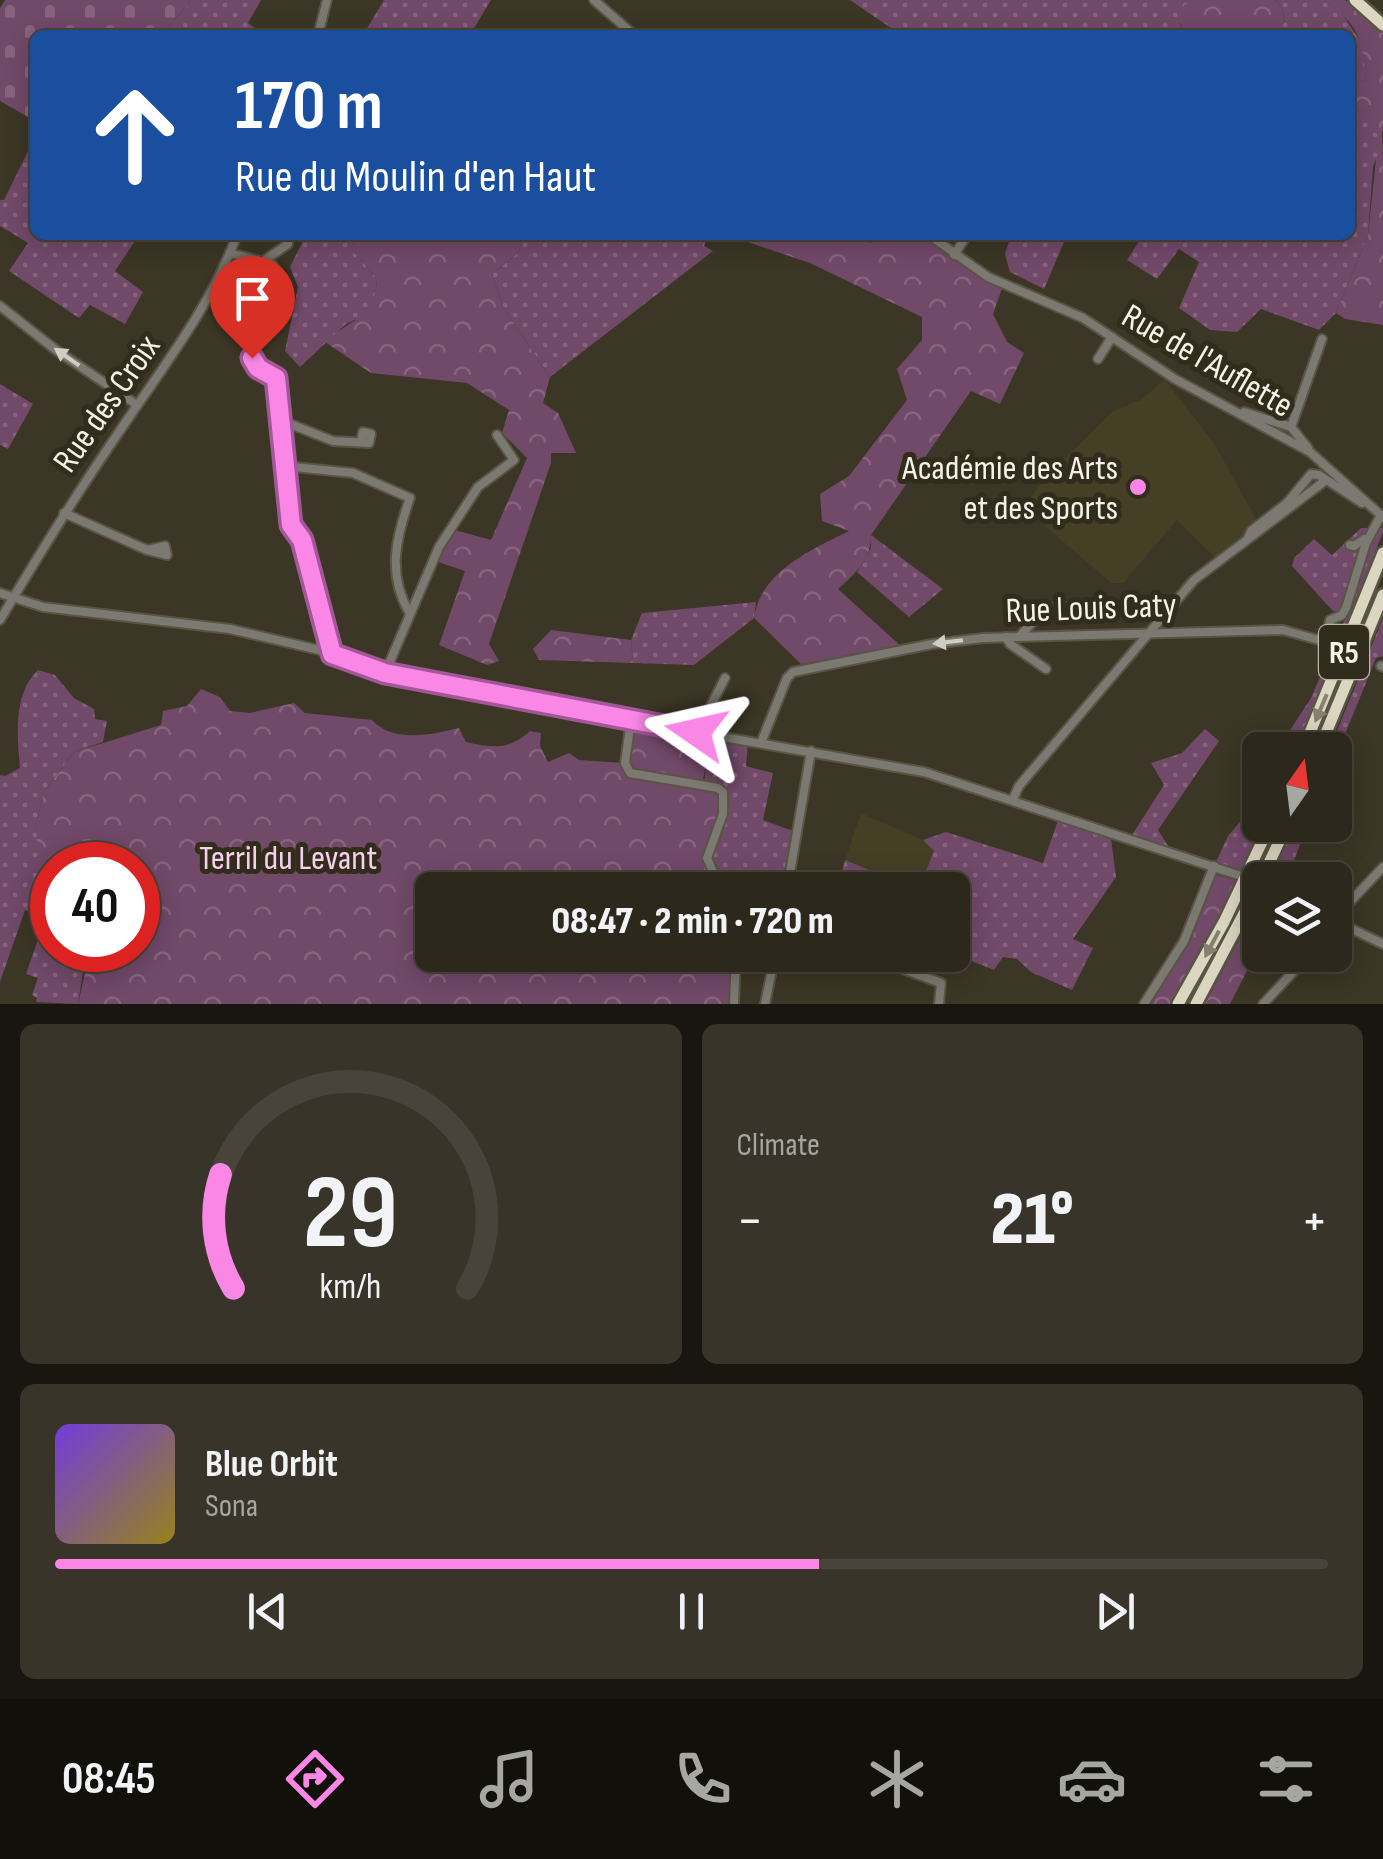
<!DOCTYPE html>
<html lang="en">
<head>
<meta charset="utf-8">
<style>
	body { margin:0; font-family:"Sofia Sans Condensed",sans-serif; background:#383429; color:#f1f3f6; height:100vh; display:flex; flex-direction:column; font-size:38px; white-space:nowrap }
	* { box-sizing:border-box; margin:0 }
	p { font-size:32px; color:#a6a6a3 }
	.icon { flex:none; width:55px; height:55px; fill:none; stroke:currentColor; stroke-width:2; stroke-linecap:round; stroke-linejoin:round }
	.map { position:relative; height:1004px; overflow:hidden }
	.drawer { display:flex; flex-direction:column; gap:20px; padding:20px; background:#18160f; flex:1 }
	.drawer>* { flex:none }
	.top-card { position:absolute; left:30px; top:30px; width:1325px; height:210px; border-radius:15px; box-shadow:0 5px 25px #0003,0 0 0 2px #48443b; background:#1a4fa0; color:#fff; overflow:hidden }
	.needle { width:65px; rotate:14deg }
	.tools { position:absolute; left:1242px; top:732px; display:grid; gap:20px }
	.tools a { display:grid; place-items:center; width:110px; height:110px; border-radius:15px; background:#2c281c; box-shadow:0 5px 25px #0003,0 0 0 2px #48443b; font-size:50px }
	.speed { position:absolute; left:30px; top:842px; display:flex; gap:20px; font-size:50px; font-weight:700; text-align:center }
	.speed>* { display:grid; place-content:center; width:130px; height:130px; border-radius:50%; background:#2c281c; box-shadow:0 5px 25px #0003,0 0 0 2px #48443b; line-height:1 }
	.speed .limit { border:15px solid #d22; background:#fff; color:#111 }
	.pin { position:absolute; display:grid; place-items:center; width:85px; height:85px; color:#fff; margin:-102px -42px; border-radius:50% 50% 50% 0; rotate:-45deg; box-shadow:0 0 10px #0007 }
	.pin .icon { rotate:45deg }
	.me { position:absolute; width:110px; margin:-55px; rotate:281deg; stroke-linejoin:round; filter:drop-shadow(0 0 8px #0008) }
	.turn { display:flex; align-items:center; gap:35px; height:210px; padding:0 40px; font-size:45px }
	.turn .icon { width:130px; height:130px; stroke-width:2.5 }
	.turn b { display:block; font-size:70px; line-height:85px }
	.big { font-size:75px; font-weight:800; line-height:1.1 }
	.drawer .card { flex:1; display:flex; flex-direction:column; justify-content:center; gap:15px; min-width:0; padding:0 35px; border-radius:15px; background:#383429 }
	.drawer .dial { align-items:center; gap:0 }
	.dial svg { height:260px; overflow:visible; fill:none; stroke:#48443b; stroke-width:7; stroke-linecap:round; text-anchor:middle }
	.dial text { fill:#f1f3f6; stroke:none }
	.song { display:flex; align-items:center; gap:30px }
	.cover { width:120px; height:120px; border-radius:15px; background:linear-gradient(135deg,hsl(260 70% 55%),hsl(50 70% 35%)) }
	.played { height:10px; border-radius:5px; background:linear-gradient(90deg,#fa87e6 60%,#48443b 60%) }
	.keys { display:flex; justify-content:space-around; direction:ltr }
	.heat { display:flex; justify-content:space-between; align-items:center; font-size:55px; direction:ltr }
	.drawer .tiles { flex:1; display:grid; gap:20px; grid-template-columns:1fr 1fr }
	.card:last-child { grid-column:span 2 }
	.trip { position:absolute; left:415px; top:872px; width:555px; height:100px; border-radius:15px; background:#2c281c; box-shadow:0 5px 25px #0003,0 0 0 2px #48443b; font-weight:800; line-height:100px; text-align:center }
	.dock { display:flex; height:160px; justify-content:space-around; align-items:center; background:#12100b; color:#a6a6a3 }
	.dock .icon { width:70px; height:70px }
	.dock .selected { color:#fa87e6 }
	.dock b { font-size:45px; color:#f1f3f6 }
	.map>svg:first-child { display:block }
	.built { fill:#453f26 }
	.grass { fill:url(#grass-dots) }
	.forest { fill:url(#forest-crowns) }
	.cemetery { fill:url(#cemetery-stones) }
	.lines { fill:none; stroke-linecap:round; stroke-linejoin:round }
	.minor-casing { stroke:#595444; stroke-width:12 }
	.highway-casing { stroke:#595444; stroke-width:16 }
	.minor { stroke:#7b7971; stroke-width:8 }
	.highway { stroke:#dbd6c0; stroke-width:11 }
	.oneway { fill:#d0cec4 }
	.oneway2 { fill:#86816e }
	.route-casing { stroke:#a25896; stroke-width:25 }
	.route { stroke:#fa87e6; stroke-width:18 }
	.poi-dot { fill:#fa87e6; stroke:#312c1b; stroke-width:4 }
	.labels { text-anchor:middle; stroke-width:10; stroke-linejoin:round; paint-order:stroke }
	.shield { fill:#312c1b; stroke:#bab7aa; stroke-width:2.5 }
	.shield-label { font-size:32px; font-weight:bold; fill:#f5f2e7 }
	.street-label { font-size:35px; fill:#f5f2e7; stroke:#312c1b }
	.poi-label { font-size:35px; fill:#f5f2e7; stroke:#312c1b; text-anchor:end }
	.park-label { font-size:35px; fill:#f7d0ee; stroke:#312c1b }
</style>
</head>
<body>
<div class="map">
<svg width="1383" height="1004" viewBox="0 0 1383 1004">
	<defs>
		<pattern id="grass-dots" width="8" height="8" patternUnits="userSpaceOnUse" patternTransform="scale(2.5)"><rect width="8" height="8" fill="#714969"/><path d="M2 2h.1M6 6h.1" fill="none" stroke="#86647e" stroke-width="1.8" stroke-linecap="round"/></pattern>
		<pattern id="forest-crowns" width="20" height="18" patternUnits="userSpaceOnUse" patternTransform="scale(2.5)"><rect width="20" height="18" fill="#714969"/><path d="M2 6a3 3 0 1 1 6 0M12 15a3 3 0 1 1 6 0" fill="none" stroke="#86647e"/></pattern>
		<pattern id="cemetery-stones" width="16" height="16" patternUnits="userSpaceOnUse" patternTransform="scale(2.5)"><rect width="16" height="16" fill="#714969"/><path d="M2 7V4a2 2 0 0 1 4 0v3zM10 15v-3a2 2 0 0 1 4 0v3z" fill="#86647e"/></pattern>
	</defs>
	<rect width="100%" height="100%" fill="#3b3625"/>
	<g class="built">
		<polygon points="1165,380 1215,445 1260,526 1218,560 1177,520 1123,583 1111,583 1022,506 1054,469 1113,411 1140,400"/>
		<polygon points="861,813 923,840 934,851 918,890 845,860"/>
	</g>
	<g class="grass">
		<polygon points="191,0 261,0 248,23 265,35 162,35"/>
		<polygon points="384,0 491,0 470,35 363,35"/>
		<polygon points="850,0 1200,0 1179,22 1186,35 901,35"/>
		<path d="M1275,0H1323L1341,12L1363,45L1366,80L1350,85V35H1282C1283,22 1288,8 1275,0Z"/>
		<polygon points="1362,109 1382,129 1383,159 1376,159 1373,167 1368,235 1336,313 1319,330 1261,309 1237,332 1210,330 1179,308 1199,262 1179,249 1157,279 1127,260 1143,235 1350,235 1350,115"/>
		<polygon points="35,137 35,235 139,235 115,271 143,292 125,324 90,305 79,318 9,271 28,243 0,226 0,200 4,200"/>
		<polygon points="306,235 359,235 351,248 377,279 375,296 367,314 346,324 300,367 285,351 298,287 290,267"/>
		<polygon points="525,235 598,235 603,239 614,235 708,235 704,246 713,251 550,377 504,309 492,274 518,253"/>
		<polygon points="1011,235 1067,235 1044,289 1010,272 1005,254"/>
		<polygon points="0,384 33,404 8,449 0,445"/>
		<polygon points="1361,528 1383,528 1383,532 1296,750 1277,750 1311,698 1348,612 1333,611 1292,566 1294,558 1314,539 1332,555"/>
		<polygon points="871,535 943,589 909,617 857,572 871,548"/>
		<polygon points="756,602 754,618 694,665 633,663 631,640 642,613"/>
		<polygon points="1383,618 1383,656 1376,658 1335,759 1335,750 1329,750"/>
		<path d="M38,670L55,675L74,698L94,709L95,719L107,721L103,742L74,752L44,792L36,825L45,880L52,883V950H75L84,965L78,1004L36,1002L37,998L32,995L38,978L26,974L45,919L25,910L0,982V775L5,776L20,768C17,736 13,694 38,670Z"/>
		<polygon points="1205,729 1219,741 1158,830 1172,852 1130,838 1164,785 1151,763 1182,753"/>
		<path d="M711,735L748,743L746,766L773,773L763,820L796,832L786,890H721C695,845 702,784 711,735Z"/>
		<polygon points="1260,798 1260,825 1263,825 1241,870 1216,862 1228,836"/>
		<polygon points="1060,815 1110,831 1116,877 1073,939 1093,948 1072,990 1031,972 1017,959 1003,957 994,970 959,956 963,939 953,935 952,890 837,890 845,860 918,890 934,851 923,840 946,832 1043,863"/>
		<polygon points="1295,825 1308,825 1286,880 1270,880"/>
	</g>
	<g class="forest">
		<path d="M1200,0H1275C1288,8 1283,22 1282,35H1187L1179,22L1184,5Z"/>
		<path d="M1323,0H1345L1383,33V132L1362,109L1350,115V85L1366,80C1363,39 1358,23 1323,0Z"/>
		<polygon points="1376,159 1383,159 1383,325 1345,319 1336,313 1368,235"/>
		<path d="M359,235H525L518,253L492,274L504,309L550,377L543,403L558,413L576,453H551V463L489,644L499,661L487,665L439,645L465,571L432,560L451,529L491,540L527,458L502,433L509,410L467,383L371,373L325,342C352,317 374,320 377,279L351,248Z"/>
		<path d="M727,235H860L870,243L877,235H929L1004,283L993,314L1007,342L1024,353L1000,404L971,391L871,535C872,558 855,574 838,589L904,649L805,668L754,618C760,572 811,550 849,531L822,521L820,494L849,476L907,400L897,369L922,340V317L810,263Z"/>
		<polygon points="551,630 631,640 633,663 539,660 533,649"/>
		<path d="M201,689L220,697L230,711L250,713L294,703L305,713L372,720C393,743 431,735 459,728L466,742C493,748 509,750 530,731L541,733L540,746L548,762L569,753L579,760L624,763L631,720L711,735L702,786L718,788L724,800L707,858L721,890H432V955H736L734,1004H78L85,973L75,950H138V865H52V883L45,881L38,855L36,825L44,792L74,752L161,725L163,711L187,706Z"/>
		<polygon points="1216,875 1236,880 1198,958 1170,1004 1144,1004 1172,963 1207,884"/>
		<polygon points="1260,900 1260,945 1230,1004 1205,1004"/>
	</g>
	<polygon class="cemetery" points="5,0 191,0 162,35 35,35 35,121 0,101 0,8"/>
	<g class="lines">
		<defs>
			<g id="minor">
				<polyline points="594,0 634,35"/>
				<polyline points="318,35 327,0"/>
				<polyline points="929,235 988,277 1083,318 1175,379 1310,452 1383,517"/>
				<polyline points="230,253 272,264 281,277 252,359 259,368 276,378 291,525 302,540 332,653"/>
				<polyline points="954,255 967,235"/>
				<polyline points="262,262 288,244 288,235"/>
				<polyline points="0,306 56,350 137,405"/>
				<polyline points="1098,359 1112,337"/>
				<polyline points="1244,412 1291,427 1308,448"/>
				<polyline points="280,420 333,441 369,443 371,434 363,432 361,441"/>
				<polyline points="1291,427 1322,339"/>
				<path d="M284,466L353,473L410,498C396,537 387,574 409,612"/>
				<polyline points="64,513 147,550 167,555 165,546 147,550"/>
				<polyline points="1248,538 1251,531 1287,503 1311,474 1319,475 1362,503"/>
				<polyline points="1350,545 1354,546 1364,539"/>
				<polyline points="0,593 43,607 230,629 332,653 385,673 711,735 924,772 1238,875"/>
				<path d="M0,620C38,556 77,493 119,432C162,368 210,308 237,235"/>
				<polyline points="1020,636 1045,608 1092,606"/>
				<polyline points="1006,637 1010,644 1046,669"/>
				<polyline points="1381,666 1383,667"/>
				<polyline points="385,673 439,547 478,487 514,460 497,435"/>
				<polyline points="631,720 625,763 630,773 718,788 723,792 723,814 707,858 721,890"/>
				<polyline points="697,733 725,678"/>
				<polyline points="761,743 787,678 793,672 932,644 983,638 1283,630 1326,642 1330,620 1342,615 1346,608 1366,543 1381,515"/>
				<polyline points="1013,799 1019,786 1194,580 1326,480"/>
				<polyline points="787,890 811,751"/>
				<polyline points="1335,918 1383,867"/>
				<polyline points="1335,921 1383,944"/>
				<polyline points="865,955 941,983 939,1004"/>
				<polyline points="734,1004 736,955"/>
				<polyline points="765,1004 775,955"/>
				<polyline points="1144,1004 1184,941 1214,866"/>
				<polyline points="1263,1004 1309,955"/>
			</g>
			<g id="highway">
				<polyline points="1355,0 1383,25"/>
				<polyline points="1303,750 1383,553"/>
				<polyline points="1319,750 1383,595"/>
				<polyline points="1261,880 1287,825"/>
				<polyline points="1178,1004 1224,922 1270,825"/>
				<polyline points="1196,1004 1260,883"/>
			</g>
		</defs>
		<use href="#minor" class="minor-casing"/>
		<use href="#highway" class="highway-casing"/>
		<use href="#minor" class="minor"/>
		<use href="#highway" class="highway"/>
	</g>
	<defs><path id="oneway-solid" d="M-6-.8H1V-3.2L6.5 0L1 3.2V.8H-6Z" transform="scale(2.5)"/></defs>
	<g class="oneway">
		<use href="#oneway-solid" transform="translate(67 357) rotate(-145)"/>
		<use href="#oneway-solid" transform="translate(948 642) rotate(173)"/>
	</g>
	<g class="oneway2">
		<use href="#oneway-solid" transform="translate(1321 708) rotate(113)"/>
		<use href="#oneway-solid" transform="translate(1212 944) rotate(118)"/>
	</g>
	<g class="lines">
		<defs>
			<polyline id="route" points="252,358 258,368 276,378 291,525 302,540 332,654 385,673 696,732"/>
		</defs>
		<use href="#route" class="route-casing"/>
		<use href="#route" class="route"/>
	</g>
	<circle class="poi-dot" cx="1138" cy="487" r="10"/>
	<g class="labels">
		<rect class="shield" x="1319" y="625" width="50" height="54" rx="8"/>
		<g class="shield-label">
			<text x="1344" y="663">R5</text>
		</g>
		<g class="street-label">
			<text transform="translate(1208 360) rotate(30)" y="12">Rue de l'Auflette</text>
			<text transform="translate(106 403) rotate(-55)" y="12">Rue des Croix</text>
			<text transform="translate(1091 607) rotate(-2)" y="12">Rue Louis Caty</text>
		</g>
		<g class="poi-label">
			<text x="1118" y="479">Académie des Arts<tspan x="1118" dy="40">et des Sports</tspan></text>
		</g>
		<g class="park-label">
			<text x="288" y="869">Terril du Levant</text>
		</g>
	</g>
</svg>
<div class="tools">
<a><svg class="needle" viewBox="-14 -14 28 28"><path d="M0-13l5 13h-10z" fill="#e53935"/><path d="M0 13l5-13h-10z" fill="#a6a6a3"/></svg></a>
<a><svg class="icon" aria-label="layers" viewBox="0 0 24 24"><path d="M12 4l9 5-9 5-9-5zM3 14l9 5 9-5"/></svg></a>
</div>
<div class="speed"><div class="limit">40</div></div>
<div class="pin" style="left:252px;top:358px;background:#d93025"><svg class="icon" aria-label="arrive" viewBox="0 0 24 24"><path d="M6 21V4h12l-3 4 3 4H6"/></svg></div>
<svg class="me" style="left:696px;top:732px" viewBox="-20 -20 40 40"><path d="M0-17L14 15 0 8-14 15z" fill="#fa87e6" stroke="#fff" stroke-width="4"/></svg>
<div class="trip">08:47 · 2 min · 720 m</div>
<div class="top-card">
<div class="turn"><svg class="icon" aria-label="ahead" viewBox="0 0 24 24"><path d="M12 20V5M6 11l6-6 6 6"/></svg><div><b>170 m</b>Rue du Moulin d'en Haut</div></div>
</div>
</div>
<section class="drawer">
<div class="tiles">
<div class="card dial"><svg viewBox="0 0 100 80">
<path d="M14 69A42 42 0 1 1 86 69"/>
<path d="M14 69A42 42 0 0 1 10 34" stroke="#fa87e6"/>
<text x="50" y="56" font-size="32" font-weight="700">29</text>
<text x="50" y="72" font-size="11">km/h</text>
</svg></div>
<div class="card"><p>Climate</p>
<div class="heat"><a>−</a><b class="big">21°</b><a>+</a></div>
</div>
<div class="card">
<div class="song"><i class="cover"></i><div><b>Blue Orbit</b><p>Sona</p></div></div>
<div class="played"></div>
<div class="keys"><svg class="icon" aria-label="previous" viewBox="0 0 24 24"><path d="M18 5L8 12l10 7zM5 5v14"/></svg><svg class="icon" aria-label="pause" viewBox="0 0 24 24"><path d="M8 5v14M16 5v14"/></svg><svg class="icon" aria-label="next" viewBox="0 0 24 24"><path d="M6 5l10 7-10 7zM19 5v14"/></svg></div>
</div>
</div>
</section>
<nav class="dock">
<b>08:45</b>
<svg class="icon selected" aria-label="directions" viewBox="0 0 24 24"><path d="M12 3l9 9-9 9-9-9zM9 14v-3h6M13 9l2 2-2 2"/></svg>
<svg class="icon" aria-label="music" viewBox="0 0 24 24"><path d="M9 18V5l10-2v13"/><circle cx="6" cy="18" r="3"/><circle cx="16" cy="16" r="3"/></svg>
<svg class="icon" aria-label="phone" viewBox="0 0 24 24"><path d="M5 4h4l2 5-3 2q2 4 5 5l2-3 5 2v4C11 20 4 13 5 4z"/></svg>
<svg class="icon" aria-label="climate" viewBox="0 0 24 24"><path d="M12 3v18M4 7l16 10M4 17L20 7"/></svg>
<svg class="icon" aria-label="car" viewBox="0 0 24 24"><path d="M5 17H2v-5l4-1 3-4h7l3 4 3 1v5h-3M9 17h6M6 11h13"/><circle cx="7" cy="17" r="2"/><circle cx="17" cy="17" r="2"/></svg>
<svg class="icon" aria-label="filters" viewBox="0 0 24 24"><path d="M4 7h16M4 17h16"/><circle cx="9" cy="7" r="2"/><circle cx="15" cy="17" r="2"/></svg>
</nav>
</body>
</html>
